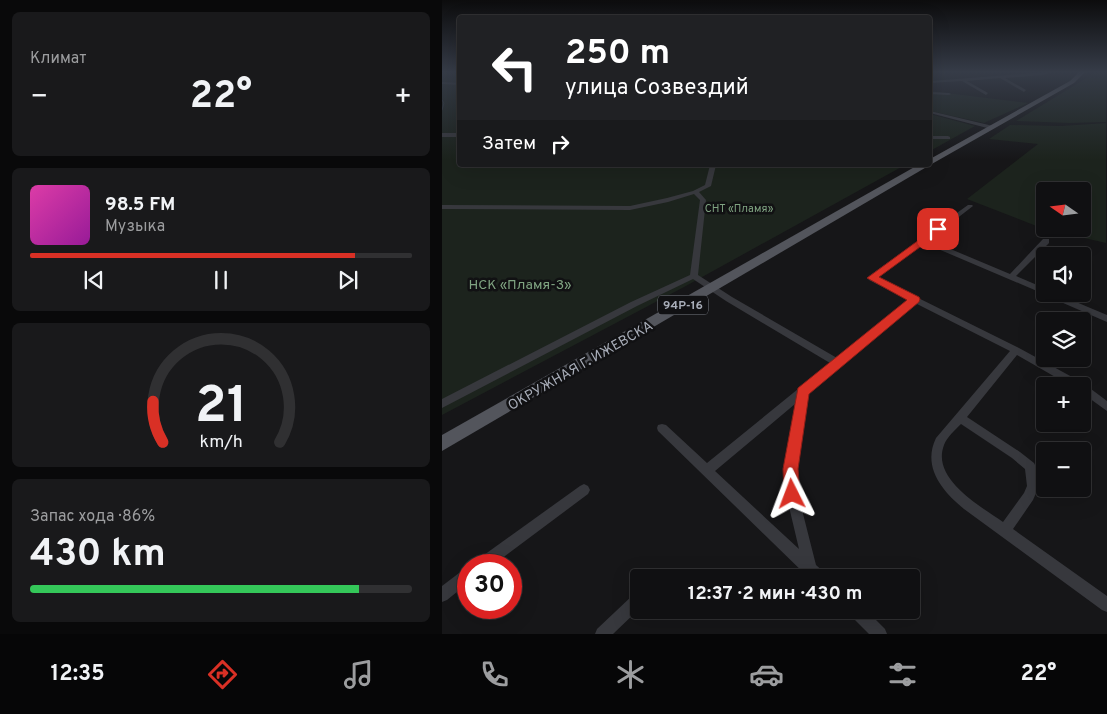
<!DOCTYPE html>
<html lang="ru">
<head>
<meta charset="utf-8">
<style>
	body { margin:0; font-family:Overpass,sans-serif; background:#19191b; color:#f1f3f6; height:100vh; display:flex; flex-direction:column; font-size:19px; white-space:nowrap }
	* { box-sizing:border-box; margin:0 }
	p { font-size:16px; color:#9c9d9f }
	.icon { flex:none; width:28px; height:28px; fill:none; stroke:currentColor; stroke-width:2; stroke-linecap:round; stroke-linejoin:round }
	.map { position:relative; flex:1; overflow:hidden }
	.side { display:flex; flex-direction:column; gap:12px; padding:12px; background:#09090a; width:442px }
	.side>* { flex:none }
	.banner { position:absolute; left:15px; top:15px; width:475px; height:152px; border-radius:5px; box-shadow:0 5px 20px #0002,0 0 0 1px #303032; background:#202124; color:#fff; overflow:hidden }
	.needle { width:32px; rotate:284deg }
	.fabs { position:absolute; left:594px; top:182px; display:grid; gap:10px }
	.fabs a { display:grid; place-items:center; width:55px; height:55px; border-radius:5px; background:#101012; box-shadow:0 5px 20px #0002,0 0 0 1px #303032; font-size:25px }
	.speed { position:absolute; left:15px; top:554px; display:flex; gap:10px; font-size:25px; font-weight:700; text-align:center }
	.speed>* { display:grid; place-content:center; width:65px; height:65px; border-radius:50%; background:#101012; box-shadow:0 5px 20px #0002,0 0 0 1px #303032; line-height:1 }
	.speed .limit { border:8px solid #d22; background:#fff; color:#111 }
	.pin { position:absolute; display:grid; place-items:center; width:42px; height:42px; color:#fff; margin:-21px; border-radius:10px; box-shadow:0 2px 8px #0006 }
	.me { position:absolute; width:55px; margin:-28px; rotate:357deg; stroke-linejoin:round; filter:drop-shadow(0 0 4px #0008) }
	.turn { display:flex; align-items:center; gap:18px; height:105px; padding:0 25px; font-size:22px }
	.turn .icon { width:65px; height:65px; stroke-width:2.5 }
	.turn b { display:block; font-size:35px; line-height:42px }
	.then { display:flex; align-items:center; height:48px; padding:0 25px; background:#0003; gap:10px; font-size:19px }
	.big { font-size:38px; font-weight:700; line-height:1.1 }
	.side .card { flex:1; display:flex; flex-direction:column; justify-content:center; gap:8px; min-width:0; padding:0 18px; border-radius:8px; background:#19191b }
	.side .dial { align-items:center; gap:0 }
	.dial svg { height:130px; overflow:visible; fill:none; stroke:#303032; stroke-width:7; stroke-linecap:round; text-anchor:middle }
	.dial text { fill:#f1f3f6; stroke:none }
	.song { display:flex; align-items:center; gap:15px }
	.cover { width:60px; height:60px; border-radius:8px; background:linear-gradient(135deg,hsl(320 70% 55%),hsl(300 70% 35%)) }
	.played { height:5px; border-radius:2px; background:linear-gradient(90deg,#d93025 85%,#303032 85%) }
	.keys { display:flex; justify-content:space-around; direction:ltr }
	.heat { display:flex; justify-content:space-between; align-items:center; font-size:28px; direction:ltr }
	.charge { height:8px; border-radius:4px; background:linear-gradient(90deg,#34c759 86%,#303032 0) }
	.trip { position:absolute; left:188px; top:569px; width:290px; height:50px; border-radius:5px; background:#101012; box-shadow:0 5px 20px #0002,0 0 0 1px #303032; font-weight:700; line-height:50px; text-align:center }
	.menu { display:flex; height:80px; justify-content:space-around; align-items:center; background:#060607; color:#9c9d9f }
	.menu .icon { width:35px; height:35px }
	.menu .on { color:#d93025 }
	.menu b { font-size:22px; color:#f1f3f6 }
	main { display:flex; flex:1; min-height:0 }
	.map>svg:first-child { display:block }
	.green { fill:#1c231d }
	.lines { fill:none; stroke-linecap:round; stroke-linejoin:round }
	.stream { stroke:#2c353c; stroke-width:1 }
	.minor { fill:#37383d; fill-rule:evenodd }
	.primary { fill:#53555c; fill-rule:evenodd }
	.route { fill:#d93025; stroke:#8d1f18 }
	.labels { text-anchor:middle; stroke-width:5; stroke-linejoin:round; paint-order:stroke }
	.far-park-label { font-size:11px; fill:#7fa381; stroke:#111113 }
	.shield { fill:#111113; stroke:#7b7e86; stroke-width:1 }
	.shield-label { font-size:12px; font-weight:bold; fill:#a8adb8 }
	.park-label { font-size:14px; fill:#7fa381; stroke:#111113 }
	.street-label { font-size:14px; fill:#a8adb8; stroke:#111113 }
</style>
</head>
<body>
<main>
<section class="side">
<div class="card"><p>Климат</p>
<div class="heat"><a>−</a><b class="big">22°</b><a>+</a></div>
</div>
<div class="card">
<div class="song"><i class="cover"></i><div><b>98.5 FM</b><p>Музыка</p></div></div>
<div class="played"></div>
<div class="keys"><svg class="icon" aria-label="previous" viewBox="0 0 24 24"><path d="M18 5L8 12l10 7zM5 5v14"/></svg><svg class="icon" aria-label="pause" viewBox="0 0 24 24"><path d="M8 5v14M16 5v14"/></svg><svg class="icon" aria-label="next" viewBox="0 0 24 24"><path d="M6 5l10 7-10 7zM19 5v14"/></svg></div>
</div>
<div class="card dial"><svg viewBox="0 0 100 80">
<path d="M14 69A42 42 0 1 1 86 69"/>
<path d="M14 69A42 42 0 0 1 8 44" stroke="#d93025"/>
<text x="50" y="56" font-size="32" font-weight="700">21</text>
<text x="50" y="72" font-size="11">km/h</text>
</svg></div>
<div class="card"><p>Запас хода · 86%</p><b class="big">430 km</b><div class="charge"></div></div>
</section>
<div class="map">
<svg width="665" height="634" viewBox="0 0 665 634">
	<rect width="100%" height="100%" fill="#161618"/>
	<g class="green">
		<polygon points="0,72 17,72 17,83 16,83 18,83 18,165 463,165 242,287 0,415"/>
		<polygon points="651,72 664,72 664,122 628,123 574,121 648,76"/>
		<polygon points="488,91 586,103 542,123 488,111"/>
		<polygon points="488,114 533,126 488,151"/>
		<polygon points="664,123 664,243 603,229 640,229 640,191 602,191 602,229 525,199 596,144 547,139 568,125 619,126"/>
	</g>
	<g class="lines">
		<polyline class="stream" points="0,100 2,103 0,110"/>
		<g class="minor">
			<polygon points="605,72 610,72 601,75 563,78 584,90 582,92 558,78 525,81 546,93 544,95 520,81 488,83 488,81"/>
			<polygon points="0,82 18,83 18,85 0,84"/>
			<polygon points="488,92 507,93 509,94 507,95 488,94"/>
			<polygon points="488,111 551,126 552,127 549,129 488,113"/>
			<rect x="0" y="133" width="18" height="4"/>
			<polygon points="506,136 508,137 508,139 488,139 488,136"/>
			<path d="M268,165H274L269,186L257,192L264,200L256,275L290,297L395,358L467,300L427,280L426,278L427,276L526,205H530L531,206L487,240L568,274L601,239H607V243L574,276L602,288V294L482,243L436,278L577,348L641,383L665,401V411L640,393V386H629L575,355L525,417L578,452L592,463L594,467L597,486L591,500L571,529L665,596V612L660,610L522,509C500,491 480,467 494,438L568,351L473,303L365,394L354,469L356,494L374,565L383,573L385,578H367L216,431L215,428L216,425L220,424L224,425L265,463L388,363L284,301L251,279L195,306L0,408V399L189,302L248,275L258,200L252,194L226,202L188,210L0,209V205L188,206L225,198L251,191L263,185ZM353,404L342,469L344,494L357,549L273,471ZM519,424L570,458L583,469L585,486L582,493L561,522C538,506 489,479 502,445C505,437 513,430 519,424Z"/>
			<polygon points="604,294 615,294 665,315 665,322 605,296"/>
			<polygon points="142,484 146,486 148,490 146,494 51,565 33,565 35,560 138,486"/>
			<polygon points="26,568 26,583 5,600 0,602 0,586 21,570"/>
			<polygon points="196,593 196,610 171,634 153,634 155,629 191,595"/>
			<polygon points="406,610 424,610 443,629 445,634 427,634 408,615"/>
		</g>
		<g class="primary">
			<polygon points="637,72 643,72 632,83 488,165 488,159 628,81"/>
			<polygon points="476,165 488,165 0,451 0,435"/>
		</g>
	</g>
	<linearGradient id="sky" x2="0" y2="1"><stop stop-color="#0c0c0d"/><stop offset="0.45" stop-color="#363c48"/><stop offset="1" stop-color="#363c48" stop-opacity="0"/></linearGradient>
	<rect width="665" height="160" fill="url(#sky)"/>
	<polygon class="route" points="496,226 500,227 500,231 437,277 477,297 478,299 477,302 367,394 356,469 358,494 355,499 350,501 344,499 342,494 341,469 356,388 465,300 425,278"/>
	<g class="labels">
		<g class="far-park-label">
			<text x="297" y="212">СНТ «Пламя»</text>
		</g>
		<rect class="shield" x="216" y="295.5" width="50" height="19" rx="4"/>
		<g class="shield-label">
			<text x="241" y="309">94Р-16</text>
		</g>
		<g class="park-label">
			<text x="78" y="289">НСК «Пламя-3»</text>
		</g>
		<g class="street-label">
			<text transform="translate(138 365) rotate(-30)" y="5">ОКРУЖНАЯ Г. ИЖЕВСКА</text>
		</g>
	</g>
</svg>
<div class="fabs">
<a><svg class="needle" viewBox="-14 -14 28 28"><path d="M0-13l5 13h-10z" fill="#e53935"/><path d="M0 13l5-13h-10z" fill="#9c9d9f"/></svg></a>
<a><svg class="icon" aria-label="sound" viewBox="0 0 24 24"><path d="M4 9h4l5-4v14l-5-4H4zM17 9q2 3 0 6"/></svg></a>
<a><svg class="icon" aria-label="layers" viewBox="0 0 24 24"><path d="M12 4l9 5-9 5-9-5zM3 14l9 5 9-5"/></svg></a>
<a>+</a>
<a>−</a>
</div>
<div class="speed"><div class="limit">30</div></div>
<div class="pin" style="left:496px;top:229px;background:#d93025"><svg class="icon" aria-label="arrive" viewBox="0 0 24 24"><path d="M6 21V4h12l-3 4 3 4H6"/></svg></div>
<svg class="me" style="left:350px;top:494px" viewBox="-20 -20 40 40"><path d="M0-17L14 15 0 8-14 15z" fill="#d93025" stroke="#fff" stroke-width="4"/></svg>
<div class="trip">12:37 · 2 мин · 430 m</div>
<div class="banner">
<div class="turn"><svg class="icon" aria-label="left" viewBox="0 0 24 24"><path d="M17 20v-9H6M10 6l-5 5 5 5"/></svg><div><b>250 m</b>улица Созвездий</div></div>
<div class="then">Затем<svg class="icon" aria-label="right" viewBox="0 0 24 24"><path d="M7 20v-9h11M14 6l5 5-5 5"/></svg></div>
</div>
</div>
</main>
<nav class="menu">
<b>12:35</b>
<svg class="icon on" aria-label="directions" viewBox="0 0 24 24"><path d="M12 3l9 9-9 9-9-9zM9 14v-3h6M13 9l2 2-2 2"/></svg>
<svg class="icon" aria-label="music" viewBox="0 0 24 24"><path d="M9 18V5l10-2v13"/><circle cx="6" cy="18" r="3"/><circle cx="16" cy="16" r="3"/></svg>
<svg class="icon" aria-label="phone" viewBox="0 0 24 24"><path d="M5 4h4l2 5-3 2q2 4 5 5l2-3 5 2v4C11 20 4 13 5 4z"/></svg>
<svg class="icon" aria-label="climate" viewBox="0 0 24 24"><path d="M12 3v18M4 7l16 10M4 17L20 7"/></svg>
<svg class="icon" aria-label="car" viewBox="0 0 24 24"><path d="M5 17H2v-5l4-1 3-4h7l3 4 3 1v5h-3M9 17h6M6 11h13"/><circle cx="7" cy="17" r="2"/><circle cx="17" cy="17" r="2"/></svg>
<svg class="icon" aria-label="filters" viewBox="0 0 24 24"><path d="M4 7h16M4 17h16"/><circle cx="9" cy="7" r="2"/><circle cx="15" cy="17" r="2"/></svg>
<b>22°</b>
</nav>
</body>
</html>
